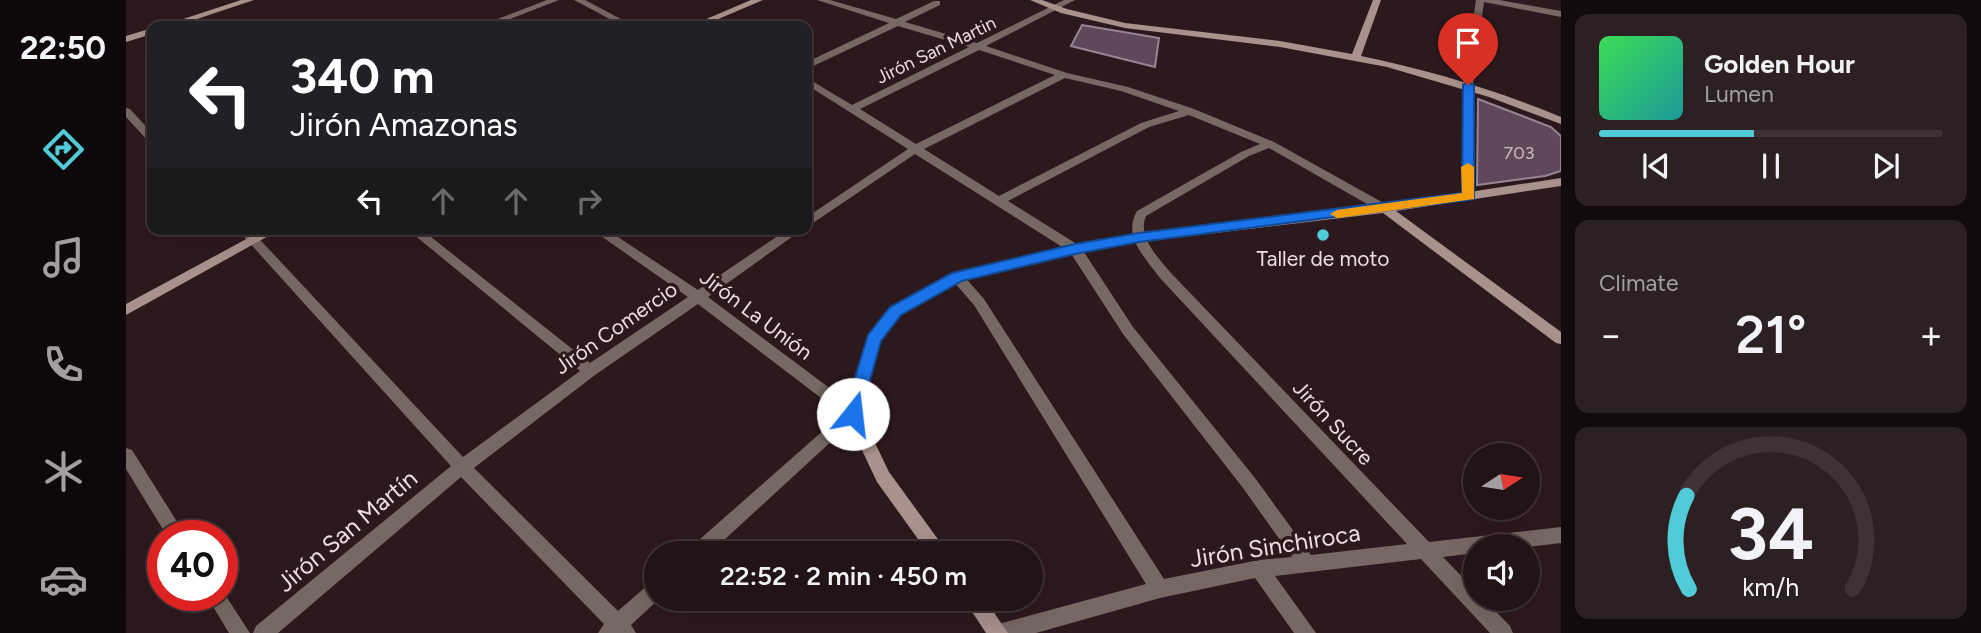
<!DOCTYPE html>
<html lang="en">
<head>
<meta charset="utf-8">
<style>
	body { margin:0; font-family:Figtree,sans-serif; background:#2d2023; color:#f1f3f6; height:100vh; display:flex; flex-direction:column; font-size:26px; white-space:nowrap }
	* { box-sizing:border-box; margin:0 }
	p { font-size:23px; color:#a29ea1 }
	.icon { flex:none; width:38px; height:38px; fill:none; stroke:currentColor; stroke-width:2; stroke-linecap:round; stroke-linejoin:round }
	.map { position:relative; flex:1; overflow:hidden }
	.side { display:flex; flex-direction:column; gap:14px; padding:14px; background:#120a0c; width:420px }
	.side>* { flex:none }
	.banner { position:absolute; left:21px; top:21px; width:665px; height:214px; border-radius:14px; box-shadow:0 7px 28px #0002,0 0 0 2px #3e3235; background:#202124; color:#fff; overflow:hidden }
	.needle { width:46px; rotate:78deg }
	.fabs { position:absolute; left:1337px; top:443px; display:grid; gap:14px }
	.fabs a { display:grid; place-items:center; width:77px; height:77px; border-radius:50%; background:#211316; box-shadow:0 7px 28px #0002,0 0 0 2px #3e3235; font-size:35px }
	.speed { position:absolute; left:21px; top:520px; display:flex; gap:14px; font-size:35px; font-weight:700; text-align:center }
	.speed>* { display:grid; place-content:center; width:91px; height:91px; border-radius:50%; background:#211316; box-shadow:0 7px 28px #0002,0 0 0 2px #3e3235; line-height:1 }
	.speed .limit { border:10px solid #d22; background:#fff; color:#111 }
	.pin { position:absolute; display:grid; place-items:center; width:60px; height:60px; color:#fff; margin:-72px -30px; border-radius:50% 50% 50% 0; rotate:-45deg; box-shadow:0 0 7px #0007 }
	.pin .icon { rotate:45deg }
	.me { position:absolute; width:77px; margin:-38px; rotate:16deg; stroke-linejoin:round; filter:drop-shadow(0 0 5px #0008) }
	.turn { display:flex; align-items:center; gap:24px; height:147px; padding:0 28px; font-size:32px }
	.turn .icon { width:91px; height:91px; stroke-width:2.5 }
	.turn b { display:block; font-size:49px; line-height:60px }
	.lanes { display:flex; align-items:center; height:66px; padding:0 28px; background:#0003; justify-content:center; gap:35px; direction:ltr }
	.lanes .off { opacity:.35 }
	.big { font-size:52px; font-weight:600; line-height:1.1 }
	.side .tile { flex:1; display:flex; flex-direction:column; justify-content:center; gap:10px; min-width:0; padding:0 24px; border-radius:14px; background:#2d2023 }
	.side .dial { align-items:center; gap:0 }
	.dial svg { height:182px; overflow:visible; fill:none; stroke:#3e3235; stroke-width:7; stroke-linecap:round; text-anchor:middle }
	.dial text { fill:#f1f3f6; stroke:none }
	.song { display:flex; align-items:center; gap:21px }
	.cover { width:84px; height:84px; border-radius:10px; background:linear-gradient(135deg,hsl(130 70% 55%),hsl(180 70% 35%)) }
	.played { height:7px; border-radius:4px; background:linear-gradient(90deg,#52cbd9 45%,#3e3235 45%) }
	.keys { display:flex; justify-content:space-around; direction:ltr }
	.heat { display:flex; justify-content:space-between; align-items:center; font-size:38px; direction:ltr }
	.trip { position:absolute; left:518px; top:541px; width:399px; height:70px; border-radius:35px; background:#211316; box-shadow:0 7px 28px #0002,0 0 0 2px #3e3235; font-weight:600; line-height:70px; text-align:center }
	main { display:flex; flex:1; min-height:0 }
	.tabs { display:flex; flex-direction:column; width:126px; justify-content:space-around; align-items:center; background:#0d0809; color:#a29ea1 }
	.tabs .icon { width:49px; height:49px }
	.tabs .on { color:#52cbd9 }
	.tabs b { font-size:32px; color:#f1f3f6 }
	.map>svg:first-child { display:block }
	.building { fill:#5f485c; stroke:#978494; stroke-width:2 }
	.lines { fill:none; stroke-linecap:round; stroke-linejoin:round }
	.street { fill:#766864; fill-rule:evenodd }
	.secondary { fill:#a9918c; fill-rule:evenodd }
	.route { fill:#1a73e8; stroke:#114b97; stroke-width:2 }
	.slow { fill:#f59e0b }
	.poi-dot { fill:#52cbd9; stroke:#2c191e; stroke-width:2.5 }
	.labels { text-anchor:middle; stroke-width:7; stroke-linejoin:round; paint-order:stroke }
	.far-street-label { font-size:18px; fill:#eddee2; stroke:#2c191e }
	.number-label { font-size:18px; fill:#cab8c0 }
	.poi-label { font-size:21px; fill:#eddee2; stroke:#2c191e }
	.street-label { font-size:21px; fill:#eddee2; stroke:#2c191e }
	.near-street-label { font-size:24px; fill:#eddee2; stroke:#2c191e }
</style>
</head>
<body>
<main>
<nav class="tabs">
<b>22:50</b>
<svg class="icon on" aria-label="directions" viewBox="0 0 24 24"><path d="M12 3l9 9-9 9-9-9zM9 14v-3h6M13 9l2 2-2 2"/></svg>
<svg class="icon" aria-label="music" viewBox="0 0 24 24"><path d="M9 18V5l10-2v13"/><circle cx="6" cy="18" r="3"/><circle cx="16" cy="16" r="3"/></svg>
<svg class="icon" aria-label="phone" viewBox="0 0 24 24"><path d="M5 4h4l2 5-3 2q2 4 5 5l2-3 5 2v4C11 20 4 13 5 4z"/></svg>
<svg class="icon" aria-label="climate" viewBox="0 0 24 24"><path d="M12 3v18M4 7l16 10M4 17L20 7"/></svg>
<svg class="icon" aria-label="car" viewBox="0 0 24 24"><path d="M5 17H2v-5l4-1 3-4h7l3 4 3 1v5h-3M9 17h6M6 11h13"/><circle cx="7" cy="17" r="2"/><circle cx="17" cy="17" r="2"/></svg>
</nav>
<div class="map">
<svg width="1435" height="633" viewBox="0 0 1435 633">
	<rect width="100%" height="100%" fill="#2c191e"/>
	<g class="building">
		<polygon points="956,25 1033,38 1029,67 945,46"/>
		<polygon points="1352,99 1425,127 1435,136 1435,171 1419,176 1351,185"/>
	</g>
	<g class="lines">
		<g class="street">
			<polygon points="421,0 433,0 366,26 353,26"/>
			<polygon points="448,0 459,0 508,26 497,26"/>
			<path d="M691,0H704L770,19L808,1H814V5L779,22L851,43L938,0H949L860,46L941,73L1002,87L1068,109L1148,142L1263,206L1265,209L1263,212H1255L1143,148L1123,156L1020,216C1011,237 1032,257 1044,272L1303,542L1435,527V543L1402,547L1349,546V553L1317,557L1349,590V598H1357L1384,626L1387,633H1364L1295,559L1149,576L1190,633H1168L1129,578L1034,598L910,633H866L869,626L876,623L1020,584L848,305L826,280L824,277L831,272L836,274L858,299L1038,579L1133,560L1166,557L1117,488L997,334L944,252L789,154L681,227V217L782,149L681,85V78L726,105L843,47L772,26L681,69V62L763,23ZM853,50L929,75L790,144L734,109ZM939,78L995,91L1053,111L1015,123L873,196L798,149ZM1063,115L1134,144L1115,152L1011,211C996,236 1020,259 1034,278L1281,544L1185,555L1129,478L1007,327L954,246L882,201L1023,127Z"/>
			<polygon points="1350,0 1373,0 1435,11 1435,17 1358,2 1347,85 1349,196 1343,200 1337,196 1337,85"/>
			<polygon points="584,17 597,24 599,26 588,26 580,20"/>
			<polygon points="0,108 4,109 26,133 26,142 22,141 0,117"/>
			<polygon points="111,229 124,229 337,457 454,371 281,229 295,229 464,363 562,297 465,229 480,229 572,290 662,229 677,229 582,297 733,410 735,414 584,553 562,553 565,547 716,414 572,304 469,375 348,468 492,611 523,584 530,581 530,598 534,598 505,625 510,633 472,633 478,624 335,477 152,633 127,633 130,626 325,466"/>
			<polygon points="0,448 6,450 60,536 41,536 0,469"/>
			<polygon points="96,590 124,633 103,633 80,595 96,595"/>
		</g>
		<g class="secondary">
			<polygon points="115,0 128,0 50,26 36,26"/>
			<polygon points="625,0 637,0 576,26 564,26"/>
			<path d="M904,0H916L941,9L999,23L1154,41L1226,54L1247,0H1255L1235,56C1303,70 1370,90 1435,117V124L1363,97L1261,67L1154,47L999,28L935,13Z"/>
			<polygon points="26,28 26,34 0,42 0,36"/>
			<polygon points="1435,178 1435,186 1270,211 1435,332 1435,344 1430,343 1257,213 1013,242 949,253 835,281 775,315 755,341 735,414 763,472 822,553 802,553 751,482 719,414 743,336 765,307 826,274 949,245 1013,234 1259,205"/>
			<polygon points="139,229 155,229 0,315 0,304"/>
			<polygon points="837,598 858,598 882,633 860,633"/>
		</g>
	</g>
	<polygon class="route" points="1342,82 1348,85 1348,199 1013,242 949,254 836,281 775,315 755,341 733,419 720,419 718,414 742,335 764,307 826,273 949,244 1013,233 1336,193 1337,85"/>
	<polygon class="slow" points="1342,163 1348,167 1348,199 1211,218 1204,214 1211,210 1336,193 1335,167"/>
	<circle class="poi-dot" cx="1197" cy="235" r="7"/>
	<g class="labels">
		<g class="far-street-label">
			<text transform="translate(810 50) rotate(-26)" y="6">Jirón San Martin</text>
		</g>
		<g class="number-label">
			<text x="1393" y="159">703</text>
		</g>
		<g class="poi-label">
			<text x="1197" y="266">Taller de moto</text>
		</g>
		<g class="street-label">
			<text transform="translate(630 315) rotate(37)" y="7">Jirón La Unión</text>
			<text transform="translate(490 328) rotate(-35)" y="7">Jirón Comercio</text>
			<text transform="translate(1207 423) rotate(47)" y="7">Jirón Sucre</text>
		</g>
		<g class="near-street-label">
			<text transform="translate(221 531) rotate(-40)" y="8">Jirón San Martín</text>
			<text transform="translate(1149 546) rotate(-9)" y="8">Jirón Sinchiroca</text>
		</g>
	</g>
</svg>
<div class="fabs">
<a><svg class="needle" viewBox="-14 -14 28 28"><path d="M0-13l5 13h-10z" fill="#e53935"/><path d="M0 13l5-13h-10z" fill="#a29ea1"/></svg></a>
<a><svg class="icon" aria-label="sound" viewBox="0 0 24 24"><path d="M4 9h4l5-4v14l-5-4H4zM17 9q2 3 0 6"/></svg></a>
</div>
<div class="speed"><div class="limit">40</div></div>
<div class="pin" style="left:1342px;top:85px;background:#d93025"><svg class="icon" aria-label="arrive" viewBox="0 0 24 24"><path d="M6 21V4h12l-3 4 3 4H6"/></svg></div>
<svg class="me" style="left:727px;top:414px" viewBox="-20 -20 40 40"><circle r="19" fill="#fff"/><path d="M0-13L10 11 0 6-10 11z" fill="#1a73e8"/></svg>
<div class="trip">22:52 · 2 min · 450 m</div>
<div class="banner">
<div class="turn"><svg class="icon" aria-label="left" viewBox="0 0 24 24"><path d="M17 20v-9H6M10 6l-5 5 5 5"/></svg><div><b>340 m</b>Jirón Amazonas</div></div>
<div class="lanes"><svg class="icon" aria-label="left" viewBox="0 0 24 24"><path d="M17 20v-9H6M10 6l-5 5 5 5"/></svg><svg class="icon off" aria-label="ahead" viewBox="0 0 24 24"><path d="M12 20V5M6 11l6-6 6 6"/></svg><svg class="icon off" aria-label="ahead" viewBox="0 0 24 24"><path d="M12 20V5M6 11l6-6 6 6"/></svg><svg class="icon off" aria-label="right" viewBox="0 0 24 24"><path d="M7 20v-9h11M14 6l5 5-5 5"/></svg></div>
</div>
</div>
<section class="side">
<div class="tile">
<div class="song"><i class="cover"></i><div><b>Golden Hour</b><p>Lumen</p></div></div>
<div class="played"></div>
<div class="keys"><svg class="icon" aria-label="previous" viewBox="0 0 24 24"><path d="M18 5L8 12l10 7zM5 5v14"/></svg><svg class="icon" aria-label="pause" viewBox="0 0 24 24"><path d="M8 5v14M16 5v14"/></svg><svg class="icon" aria-label="next" viewBox="0 0 24 24"><path d="M6 5l10 7-10 7zM19 5v14"/></svg></div>
</div>
<div class="tile"><p>Climate</p>
<div class="heat"><a>−</a><b class="big">21°</b><a>+</a></div>
</div>
<div class="tile dial"><svg viewBox="0 0 100 80">
<path d="M14 69A42 42 0 1 1 86 69"/>
<path d="M14 69A42 42 0 0 1 13 28" stroke="#52cbd9"/>
<text x="50" y="56" font-size="32" font-weight="700">34</text>
<text x="50" y="72" font-size="11">km/h</text>
</svg></div>
</section>
</main>
</body>
</html>
